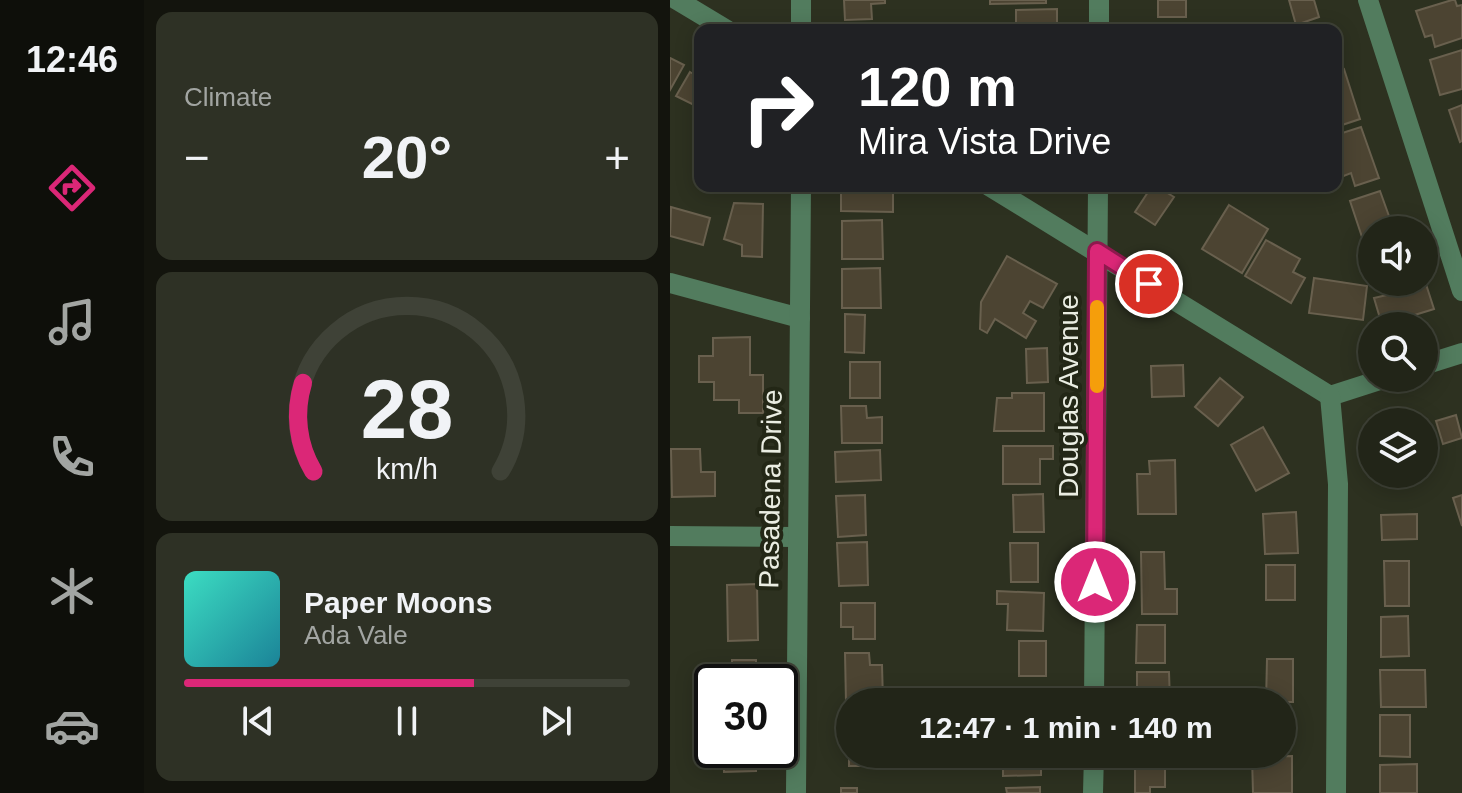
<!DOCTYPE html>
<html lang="en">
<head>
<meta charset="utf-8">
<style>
	body { margin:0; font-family:Arial,sans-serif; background:#2e3125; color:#f1f3f6; height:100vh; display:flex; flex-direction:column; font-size:30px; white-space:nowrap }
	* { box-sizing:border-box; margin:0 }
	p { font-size:26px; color:#a2a5a2 }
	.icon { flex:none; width:44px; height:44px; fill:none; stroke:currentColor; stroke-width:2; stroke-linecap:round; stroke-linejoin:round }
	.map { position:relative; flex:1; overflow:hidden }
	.panel { display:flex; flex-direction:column; gap:12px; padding:12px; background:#13140d; width:526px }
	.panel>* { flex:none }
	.guide { position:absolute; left:24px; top:24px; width:648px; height:168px; border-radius:16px; box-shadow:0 4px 20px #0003,0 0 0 2px #3f4237; background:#202124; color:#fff; overflow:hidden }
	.controls { position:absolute; left:688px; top:216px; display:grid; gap:16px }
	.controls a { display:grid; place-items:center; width:80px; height:80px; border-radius:50%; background:#222518; box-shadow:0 4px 20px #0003,0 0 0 2px #3f4237; font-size:40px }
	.speed { position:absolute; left:24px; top:664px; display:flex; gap:16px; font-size:40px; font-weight:700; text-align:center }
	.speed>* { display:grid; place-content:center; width:104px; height:104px; border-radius:50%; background:#222518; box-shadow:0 4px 20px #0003,0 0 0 2px #3f4237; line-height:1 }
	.speed .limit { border:4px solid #111; border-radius:12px; background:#fff; color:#111 }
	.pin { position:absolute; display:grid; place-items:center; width:68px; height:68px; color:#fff; margin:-34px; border:4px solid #fff; border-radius:50%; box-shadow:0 2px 8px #0007 }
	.me { position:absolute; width:88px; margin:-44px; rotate:0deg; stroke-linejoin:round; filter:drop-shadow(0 0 6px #0008) }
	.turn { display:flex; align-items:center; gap:28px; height:168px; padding:0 32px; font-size:36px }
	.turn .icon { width:104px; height:104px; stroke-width:2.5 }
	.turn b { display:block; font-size:56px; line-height:68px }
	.big { font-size:60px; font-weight:700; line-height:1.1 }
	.panel .widget { flex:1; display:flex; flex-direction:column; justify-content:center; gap:12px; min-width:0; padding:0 28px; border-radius:16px; background:#2e3125 }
	.panel .dial { align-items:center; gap:0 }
	.dial svg { height:208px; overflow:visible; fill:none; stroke:#3f4237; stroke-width:7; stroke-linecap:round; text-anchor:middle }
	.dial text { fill:#f1f3f6; stroke:none }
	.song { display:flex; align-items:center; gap:24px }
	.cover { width:96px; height:96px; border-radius:12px; background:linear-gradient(135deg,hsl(170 70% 55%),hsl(190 70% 35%)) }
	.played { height:8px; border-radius:4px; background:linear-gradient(90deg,#db2777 65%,#3f4237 65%) }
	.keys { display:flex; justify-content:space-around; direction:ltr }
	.heat { display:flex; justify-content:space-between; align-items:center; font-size:44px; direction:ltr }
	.trip { position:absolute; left:166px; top:688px; width:460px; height:80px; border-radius:40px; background:#222518; box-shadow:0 4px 20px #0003,0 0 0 2px #3f4237; font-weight:700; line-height:80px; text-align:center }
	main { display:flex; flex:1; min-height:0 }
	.dock { display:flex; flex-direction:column; width:144px; justify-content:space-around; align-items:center; background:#0e0f0a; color:#a2a5a2 }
	.dock .icon { width:56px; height:56px }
	.dock .selected { color:#db2777 }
	.dock b { font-size:36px; color:#f1f3f6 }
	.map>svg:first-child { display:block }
	.building { fill:#4c4432; stroke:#69604e; stroke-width:2 }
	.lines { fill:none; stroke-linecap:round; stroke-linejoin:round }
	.minor { stroke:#527c5e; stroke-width:20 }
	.route-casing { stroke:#8e194d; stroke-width:20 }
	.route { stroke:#db2777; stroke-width:14 }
	.slow { stroke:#f59e0b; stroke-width:14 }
	.labels { text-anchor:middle; stroke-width:8; stroke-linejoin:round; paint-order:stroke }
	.street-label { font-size:28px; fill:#eaede2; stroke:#232716 }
</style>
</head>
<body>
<main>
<nav class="dock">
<b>12:46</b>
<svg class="icon selected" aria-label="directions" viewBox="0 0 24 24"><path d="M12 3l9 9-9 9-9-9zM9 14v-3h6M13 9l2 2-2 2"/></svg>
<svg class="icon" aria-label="music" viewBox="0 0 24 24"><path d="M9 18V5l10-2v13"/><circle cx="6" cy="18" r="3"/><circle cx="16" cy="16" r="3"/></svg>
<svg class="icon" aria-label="phone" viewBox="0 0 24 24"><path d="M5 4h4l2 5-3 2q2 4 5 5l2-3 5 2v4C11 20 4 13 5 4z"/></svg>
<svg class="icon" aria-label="climate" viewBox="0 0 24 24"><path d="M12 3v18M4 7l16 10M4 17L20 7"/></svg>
<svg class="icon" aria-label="car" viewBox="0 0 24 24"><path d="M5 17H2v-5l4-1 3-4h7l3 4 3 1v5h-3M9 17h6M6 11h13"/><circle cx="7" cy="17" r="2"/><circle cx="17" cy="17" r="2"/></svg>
</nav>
<section class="panel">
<div class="widget"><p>Climate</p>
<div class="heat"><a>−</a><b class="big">20°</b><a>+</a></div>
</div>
<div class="widget dial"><svg viewBox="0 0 100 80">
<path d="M14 69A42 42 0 1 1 86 69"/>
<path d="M14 69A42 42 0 0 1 10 35" stroke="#db2777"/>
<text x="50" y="56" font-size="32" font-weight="700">28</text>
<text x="50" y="72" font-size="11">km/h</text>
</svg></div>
<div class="widget">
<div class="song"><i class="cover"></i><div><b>Paper Moons</b><p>Ada Vale</p></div></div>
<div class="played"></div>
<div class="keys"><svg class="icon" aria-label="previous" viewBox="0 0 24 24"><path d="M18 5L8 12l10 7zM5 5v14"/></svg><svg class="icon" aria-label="pause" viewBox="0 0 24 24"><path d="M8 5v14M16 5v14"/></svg><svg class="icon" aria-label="next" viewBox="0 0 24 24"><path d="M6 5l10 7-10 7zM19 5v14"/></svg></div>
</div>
</section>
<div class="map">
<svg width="792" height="793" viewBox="0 0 792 793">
	<rect width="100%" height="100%" fill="#2d3120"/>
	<g class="building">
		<polygon points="174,0 215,0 215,3 201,4 202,19 175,20"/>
		<polygon points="320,0 376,0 376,3 320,4"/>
		<rect x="488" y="0" width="28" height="17"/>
		<polygon points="619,0 644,0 649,17 626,25"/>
		<polygon points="782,0 785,0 787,6 792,5 792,38 765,47 762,35 755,37 746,11"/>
		<polygon points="387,9 387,30 346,30 346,10"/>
		<polygon points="490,23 516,24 516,30 489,30"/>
		<polygon points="231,25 231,30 188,30 188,26"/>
		<polygon points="792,50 792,89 770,95 760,60"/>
		<polygon points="0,58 14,65 0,90"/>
		<polygon points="674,69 690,119 666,127 666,72"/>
		<polygon points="20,72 30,78 30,108 6,96"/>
		<polygon points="792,105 792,141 790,142 779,110"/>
		<polygon points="691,127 709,178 685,186 681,173 666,179 666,135"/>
		<polygon points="204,186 223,186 223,212 171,211 171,188 204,189"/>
		<polygon points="482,186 486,186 504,197 485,225 465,212"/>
		<polygon points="710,191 724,230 702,230 702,247 696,249 680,201"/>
		<polygon points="64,203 93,204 92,257 72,256 72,245 54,239"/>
		<polygon points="559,205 598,229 572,273 532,249"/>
		<polygon points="1,207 40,218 33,245 0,236"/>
		<polygon points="212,220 213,259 172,259 172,221"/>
		<polygon points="596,240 630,259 623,272 635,278 621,303 575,276"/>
		<polygon points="337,256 387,284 373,308 360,301 353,313 366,321 356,338 325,319 317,333 310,329 311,302"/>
		<polygon points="210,268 211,308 172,308 172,269"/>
		<polygon points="644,278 697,286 693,320 639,313"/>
		<polygon points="754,278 764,309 712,325 704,298 717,295 713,282 754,282"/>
		<polygon points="175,314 195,315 194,353 175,352"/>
		<polygon points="80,337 80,375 93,375 93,413 69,413 69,400 44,400 44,382 29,382 29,356 43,356 43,338"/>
		<polygon points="377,348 378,382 357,383 356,349"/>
		<rect x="180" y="362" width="30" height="36"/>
		<polygon points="513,365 514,396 482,397 481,366"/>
		<polygon points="550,378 573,397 548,426 525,407"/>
		<polygon points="342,393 374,393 374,431 324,431 327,398 342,398"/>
		<polygon points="171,406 196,406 197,418 212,417 212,443 172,443"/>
		<polygon points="786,415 792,438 773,444 766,421"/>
		<polygon points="593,427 619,473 586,491 561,445"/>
		<polygon points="333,446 383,446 383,459 370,459 370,484 333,484"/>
		<polygon points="1,449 30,449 31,472 45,472 45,496 2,497"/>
		<polygon points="210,450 211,480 166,482 165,452"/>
		<polygon points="505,460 506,514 468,514 467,474 480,474 479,461"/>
		<polygon points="373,494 374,532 344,532 343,495"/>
		<polygon points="195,495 196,535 168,537 166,496"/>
		<polygon points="792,495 792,526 783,498"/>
		<polygon points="626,512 628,553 595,554 593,514"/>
		<polygon points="747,514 747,539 712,540 711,515"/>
		<polygon points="197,542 198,585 169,586 167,543"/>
		<polygon points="340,543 368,543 368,582 341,582"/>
		<polygon points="471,552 494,552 495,589 507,589 507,614 472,614"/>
		<polygon points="714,561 739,561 739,606 715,606"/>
		<rect x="596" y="565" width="29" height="35"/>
		<polygon points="87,584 88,640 58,641 57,585"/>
		<polygon points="327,591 374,593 373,631 337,630 338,604 327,604"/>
		<polygon points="171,603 205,603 205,639 183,639 183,627 171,627"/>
		<polygon points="738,616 739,656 711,657 711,617"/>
		<polygon points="467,625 495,625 495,663 466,663"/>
		<rect x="349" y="641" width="27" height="35"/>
		<polygon points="175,653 199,653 200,665 212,665 213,701 176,702"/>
		<polygon points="597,659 623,659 623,702 596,702"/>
		<rect x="62" y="660" width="24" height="17"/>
		<polygon points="710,670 755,670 756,707 711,707"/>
		<polygon points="467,672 499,672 500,702 467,702"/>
		<polygon points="366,692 366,702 334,702 334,693"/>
		<polygon points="612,708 614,708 613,752 612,752"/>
		<polygon points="710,715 740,715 740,757 710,756"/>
		<polygon points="179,739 180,754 204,754 204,766 179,766"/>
		<polygon points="54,750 86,750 86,771 54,772"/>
		<polygon points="333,754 371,754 371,775 333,776"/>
		<polygon points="622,756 622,793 583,793 582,757"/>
		<polygon points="465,762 495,762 495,787 480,787 480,793 465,793"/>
		<polygon points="747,764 747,793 710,793 710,765"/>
		<polygon points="370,787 370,793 337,793 336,788"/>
		<rect x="171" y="788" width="16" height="5"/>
	</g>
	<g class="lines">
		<g class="minor">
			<polyline points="7,0 57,30"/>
			<polyline points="698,0 792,291"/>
			<polyline points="131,30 131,0"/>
			<polyline points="429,30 429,0"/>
			<polyline points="319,186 660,396 716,378"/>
			<polyline points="0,283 130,318"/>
			<polyline points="754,365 792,353"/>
			<polyline points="660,396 668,484 666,793"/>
			<polyline points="0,536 126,537"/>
			<polyline points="424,702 428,186"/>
			<polyline points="126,793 131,186"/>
			<polyline points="423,793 424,754"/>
		</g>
	</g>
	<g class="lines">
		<defs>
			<polyline id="route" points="425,582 427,251 479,284"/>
		</defs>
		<use href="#route" class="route-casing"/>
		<use href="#route" class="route"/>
		<polyline class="slow" points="427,386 427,307"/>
	</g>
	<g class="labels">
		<g class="street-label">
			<text transform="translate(398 396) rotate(-90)" y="10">Douglas Avenue</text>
			<text transform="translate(100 489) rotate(-89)" y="10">Pasadena Drive</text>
		</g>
	</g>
</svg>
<div class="controls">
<a><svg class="icon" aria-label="sound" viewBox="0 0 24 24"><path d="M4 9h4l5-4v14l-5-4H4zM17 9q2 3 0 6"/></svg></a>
<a><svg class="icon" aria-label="search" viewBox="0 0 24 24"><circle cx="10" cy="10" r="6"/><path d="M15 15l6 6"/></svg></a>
<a><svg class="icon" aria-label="layers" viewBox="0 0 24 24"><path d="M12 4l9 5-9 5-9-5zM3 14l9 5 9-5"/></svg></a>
</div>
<div class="speed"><div class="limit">30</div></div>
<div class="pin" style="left:479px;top:284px;background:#d93025"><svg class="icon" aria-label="arrive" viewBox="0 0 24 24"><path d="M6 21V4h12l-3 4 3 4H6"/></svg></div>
<svg class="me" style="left:425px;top:582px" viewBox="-20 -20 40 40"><circle r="17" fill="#db2777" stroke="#fff" stroke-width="3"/><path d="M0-11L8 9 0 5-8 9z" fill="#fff"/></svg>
<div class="trip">12:47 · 1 min · 140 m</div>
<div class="guide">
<div class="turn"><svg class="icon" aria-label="right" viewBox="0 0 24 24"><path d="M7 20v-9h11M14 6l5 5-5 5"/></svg><div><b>120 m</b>Mira Vista Drive</div></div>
</div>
</div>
</main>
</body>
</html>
